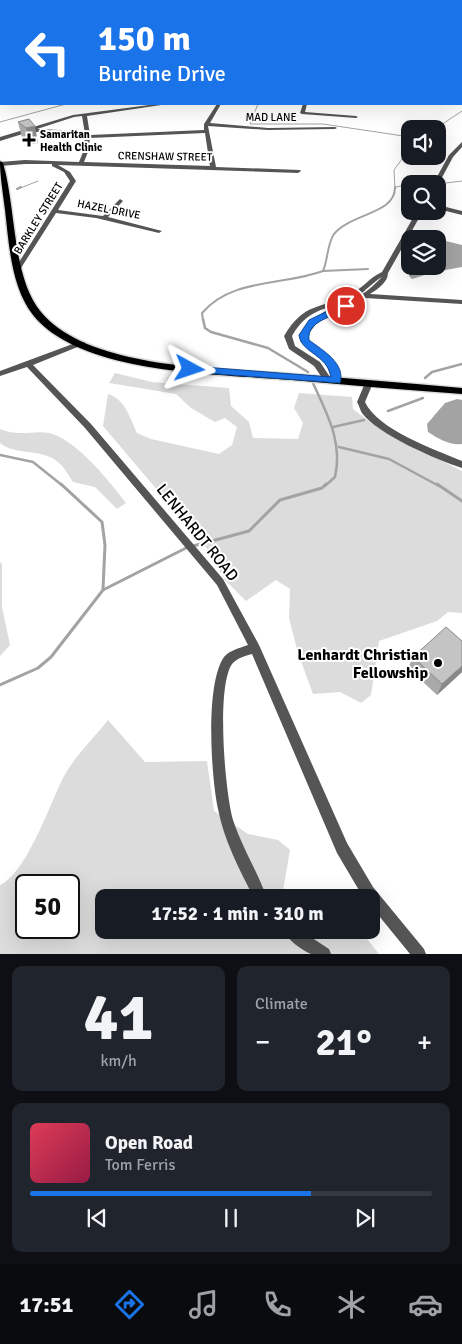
<!DOCTYPE html>
<html lang="en">
<head>
<meta charset="utf-8">
<style>
	body { margin:0; font-family:Signika,sans-serif; background:#20242c; color:#f1f3f6; height:100vh; display:flex; flex-direction:column; font-size:19px; white-space:nowrap }
	* { box-sizing:border-box; margin:0 }
	p { font-size:16px; color:#9ea1a6 }
	.icon { flex:none; width:28px; height:28px; fill:none; stroke:currentColor; stroke-width:2; stroke-linecap:round; stroke-linejoin:round }
	.map { position:relative; height:954px; overflow:hidden }
	.sheet { display:flex; flex-direction:column; gap:12px; padding:12px; background:#0d0f14; flex:1 }
	.sheet>* { flex:none }
	.guide { position:absolute; left:0px; top:0px; width:462px; height:105px; box-shadow:0 5px 20px #0002; background:#1a73e8; color:#fff; overflow:hidden }
	.tools { position:absolute; left:401px; top:120px; display:grid; gap:10px }
	.tools a { display:grid; place-items:center; width:45px; height:45px; border-radius:10px; background:#171b24; box-shadow:0 5px 20px #0002; font-size:25px }
	.speed { position:absolute; left:15px; top:874px; display:flex; gap:10px; font-size:25px; font-weight:700; text-align:center }
	.speed>* { display:grid; place-content:center; width:65px; height:65px; border-radius:50%; background:#171b24; box-shadow:0 5px 20px #0002; line-height:1 }
	.speed .limit { border:2px solid #111; border-radius:8px; background:#fff; color:#111 }
	.pin { position:absolute; display:grid; place-items:center; width:42px; height:42px; color:#fff; margin:-21px; border:2px solid #fff; border-radius:50%; box-shadow:0 1px 5px #0007 }
	.me { position:absolute; width:55px; margin:-28px; rotate:95deg; stroke-linejoin:round; filter:drop-shadow(0 0 4px #0008) }
	.turn { display:flex; align-items:center; gap:18px; height:105px; padding:0 15px; font-size:22px }
	.turn .icon { width:65px; height:65px; stroke-width:2.5 }
	.turn b { display:block; font-size:35px; line-height:42px }
	.big { font-size:38px; font-weight:700; line-height:1.1 }
	.sheet .widget { flex:1; display:flex; flex-direction:column; justify-content:center; gap:8px; min-width:0; padding:0 18px; border-radius:10px; background:#20242c }
	.sheet .dial { align-items:center; gap:0 }
	.dial b { font-size:65px; line-height:1 }
	.song { display:flex; align-items:center; gap:15px }
	.cover { width:60px; height:60px; border-radius:8px; background:linear-gradient(135deg,hsl(350 70% 55%),hsl(340 70% 35%)) }
	.played { height:5px; border-radius:2px; background:linear-gradient(90deg,#1a73e8 70%,#363941 70%) }
	.keys { display:flex; justify-content:space-around; direction:ltr }
	.heat { display:flex; justify-content:space-between; align-items:center; font-size:28px; direction:ltr }
	.sheet .tiles { flex:1; display:grid; gap:12px; grid-template-columns:1fr 1fr }
	.widget:last-child { grid-column:span 2 }
	.trip { position:absolute; left:95px; top:889px; width:285px; height:50px; border-radius:10px; background:#171b24; box-shadow:0 5px 20px #0002; font-weight:700; line-height:50px; text-align:center }
	.tabs { display:flex; height:80px; justify-content:space-around; align-items:center; background:#090b0e; color:#9ea1a6 }
	.tabs .icon { width:35px; height:35px }
	.tabs .current { color:#1a73e8 }
	.tabs b { font-size:22px; color:#f1f3f6 }
	.map>svg:first-child { display:block }
	.green { fill:#dcdcdc; fill-rule:evenodd }
	.water { fill:#a3a3a3 }
	.lines { fill:none; stroke-linecap:round; stroke-linejoin:round }
	.stream-far3 { stroke:#a3a3a3; stroke-width:1 }
	.stream-far2 { stroke:#a3a3a3; stroke-width:2 }
	.stream-far1 { stroke:#a3a3a3; stroke-width:2.5 }
	.stream { stroke:#a3a3a3; stroke-width:3 }
	.major-casing { stroke:#dbdbdb; stroke-width:3 }
	.minor { fill:#555; fill-rule:evenodd }
	.major { fill:#000; fill-rule:evenodd }
	.wall { fill:#a9a9a9 }
	.shaded-wall { fill:#898989 }
	.building { fill:#c4c4c4; stroke:#898989 }
	.route { fill:#1a73e8; stroke:#114b97 }
	.poi-dot { fill:#000; stroke:#fff; stroke-width:2 }
	.labels { text-anchor:middle; stroke-width:4; stroke-linejoin:round; paint-order:stroke }
	.far-street-label { font-size:11px; fill:#000; stroke:#fff }
	.far-poi-label { font-size:11px; font-weight:bold; fill:#000; stroke:#fff; text-anchor:start }
	.near-street-label { font-size:16px; fill:#000; stroke:#fff }
	.near-poi-label { font-size:16px; font-weight:bold; fill:#000; stroke:#fff; text-anchor:end }
</style>
</head>
<body>
<div class="map">
<svg width="462" height="954" viewBox="0 0 462 954">
	<rect width="100%" height="100%" fill="#fff"/>
	<g class="green">
		<path d="M115,373L152,382L229,388L231,406L249,422L253,438L298,439L303,423L294,408L299,393L352,397L353,409L377,427L462,471V613L448,612L437,621L379,641L371,695L361,703L340,692L313,694L298,653L289,618L290,589L276,580L246,601L225,580L208,550L103,426L108,394C125,399 130,418 137,433L151,439L219,454L232,445L237,427L225,418L215,422L191,408L176,394L109,383Z"/>
		<path d="M0,429C19,437 33,430 49,433C76,439 110,482 126,503L117,509L95,487L73,482C69,476 65,468 59,463C44,448 16,456 0,443Z"/>
		<polygon points="0,562 2,564 2,607 10,645 0,656"/>
		<path d="M108,720L145,762L207,761L214,811L248,834L278,840L290,850L282,897L104,898V930H360L379,954H0V885C26,874 50,804 63,778C74,757 93,739 108,720ZM26,885H69V928H26Z"/>
	</g>
	<g class="water">
		<polygon points="416,235 422,235 462,245 462,267 434,272 412,279 409,276 410,244 410,266 438,266 438,239 411,239"/>
		<path d="M457,399L462,400V444C451,446 437,438 428,432L427,424L445,403Z"/>
	</g>
	<g class="lines">
		<g class="stream-far3">
			<polyline points="258,104 250,124 323,124 410,137"/>
			<polyline points="0,122 66,104"/>
			<polyline points="435,129 462,111"/>
			<polyline points="446,183 462,181"/>
			<polyline points="414,184 429,182"/>
			<polyline points="396,187 410,184"/>
			<polyline points="18,189 38,181"/>
			<polyline points="395,189 394,170 410,148"/>
		</g>
		<g class="stream-far2">
			<polyline points="17,189 21,187"/>
			<polyline points="323,271 368,269"/>
			<path d="M203,320L202,313C232,278 282,286 323,271C328,260 327,244 334,234C351,213 396,214 395,187"/>
		</g>
		<g class="stream-far1">
			<polyline points="203,319 205,328 211,332 268,348 308,372"/>
			<polyline points="425,378 432,372 462,364"/>
			<path d="M313,383C327,414 343,442 335,477L325,486"/>
			<polyline points="388,411 423,398"/>
			<polyline points="333,427 364,420"/>
			<polyline points="339,447 389,459 439,486"/>
			<polyline points="0,455 33,462 63,486"/>
		</g>
		<g class="stream">
			<polyline points="61,484 102,522 105,545 103,589"/>
			<polyline points="437,484 462,501"/>
			<polyline points="193,546 249,531 280,500 322,488 326,484"/>
			<polyline points="0,685 38,668 51,657 103,590 188,547"/>
		</g>
		<defs>
			<path id="major" d="M0,161L3,163C16,206 12,278 41,312C89,370 222,368 292,374C349,378 405,383 462,388V394C405,390 349,385 292,380C221,374 81,375 33,315C11,287 9,244 5,210C3,193 0,177 0,161Z"/>
		</defs>
		<use href="#major" class="major-casing"/>
		<g class="minor">
			<rect x="0" y="25" width="1" height="2"/>
			<rect x="461" y="42" width="1" height="2"/>
			<rect x="0" y="66" width="1" height="2"/>
			<rect x="461" y="81" width="1" height="2"/>
			<path d="M157,104H168L87,116L90,135L204,130V124L217,104H221L210,123L268,128L335,127L337,128L335,129L268,130L208,126L216,167L300,170L301,171L298,173L58,165L70,172L76,181L58,210L103,216L120,199L123,201L108,217L162,231L159,233L96,218L56,213L21,268H17L16,267L70,181L64,172L52,166V164H25L0,166V162L25,160L79,162L83,152L85,137L60,132H29L0,141V137L73,115ZM82,116L85,134L60,130L37,129L74,117ZM205,133L210,166L84,162L88,152L90,138Z"/>
			<polygon points="303,104 307,104 305,112 356,116 358,117 356,118 302,114 300,113"/>
			<polygon points="462,142 462,147 453,157 438,185 438,184 433,184 449,155"/>
			<polygon points="438,205 462,211 462,215 438,209"/>
			<path d="M417,211H423L388,273C388,282 378,289 370,294L462,300V304L365,298L327,317L316,324L310,332L308,340C323,352 336,360 340,380L336,383L332,380L326,363L300,341C301,337 302,333 304,330C315,311 343,305 361,295C369,290 375,284 382,277C373,282 366,291 357,296C329,311 310,305 292,336L295,346L320,362L332,380L331,382H325L314,366L289,349L284,336C305,301 320,310 351,294C363,288 370,277 382,272Z"/>
			<path d="M78,342H84L85,344L33,365L91,424L223,579L259,645L347,843L373,887L424,949L426,954H410L371,906V898L363,897L337,853L252,654C245,656 237,658 232,664C216,687 225,793 233,820C242,847 257,871 267,898H254C239,869 224,840 218,809C211,776 205,684 224,657C230,650 240,648 248,645L217,585L85,428L27,367L0,376V371Z"/>
			<path d="M369,380L373,383L365,402C378,430 434,449 462,461V468C437,460 377,434 362,413C360,410 359,405 357,402L365,383Z"/>
			<path d="M283,930H300L329,949L331,954C325,954 316,954 311,954C301,950 287,939 283,930Z"/>
		</g>
		<use href="#major" class="major"/>
	</g>
	<g class="wall">
		<polygon points="29,119 38,143 29,144 22,138 18,122"/>
		<polygon points="413,657 462,672 437,695 408,668"/>
	</g>
	<g class="shaded-wall">
		<polygon points="35,126 38,143 29,144 26,128"/>
		<polygon points="462,666 462,672 437,695 442,684"/>
	</g>
	<g class="building">
		<polygon points="29,119 35,126 26,128 18,122"/>
		<polygon points="446,627 462,641 462,666 442,684 413,657"/>
	</g>
	<path class="route" d="M342,304L350,306C338,317 306,319 309,340C322,350 346,363 340,383L190,372L185,369L190,366L331,377C327,354 301,353 299,335L309,320Z"/>
	<g class="poi-dot">
		<path d="M26.5 132.5h5v5h5v5h-5v5h-5v-5h-5v-5h5z"/>
		<circle cx="438" cy="663" r="5"/>
	</g>
	<g class="labels">
		<g class="far-street-label">
			<text x="271" y="121">MAD LANE</text>
			<text transform="translate(165 156) rotate(1)" y="4">CRENSHAW STREET</text>
			<text transform="translate(109 209) rotate(11)" y="4">HAZEL DRIVE</text>
			<text transform="translate(38 218) rotate(-58)" y="4">BARKLEY STREET</text>
		</g>
		<g class="far-poi-label">
			<text x="40" y="138">Samaritan<tspan x="40" dy="13">Health Clinic</tspan></text>
		</g>
		<g class="near-street-label">
			<text transform="translate(198 532) rotate(51)" y="6">LENHARDT ROAD</text>
		</g>
		<g class="near-poi-label">
			<text x="428" y="660">Lenhardt Christian<tspan x="428" dy="18">Fellowship</tspan></text>
		</g>
	</g>
</svg>
<div class="tools">
<a><svg class="icon" aria-label="sound" viewBox="0 0 24 24"><path d="M4 9h4l5-4v14l-5-4H4zM17 9q2 3 0 6"/></svg></a>
<a><svg class="icon" aria-label="search" viewBox="0 0 24 24"><circle cx="10" cy="10" r="6"/><path d="M15 15l6 6"/></svg></a>
<a><svg class="icon" aria-label="layers" viewBox="0 0 24 24"><path d="M12 4l9 5-9 5-9-5zM3 14l9 5 9-5"/></svg></a>
</div>
<div class="speed"><div class="limit">50</div></div>
<div class="pin" style="left:346px;top:306px;background:#d93025"><svg class="icon" aria-label="arrive" viewBox="0 0 24 24"><path d="M6 21V4h12l-3 4 3 4H6"/></svg></div>
<svg class="me" style="left:190px;top:369px" viewBox="-20 -20 40 40"><path d="M0-17L14 15 0 8-14 15z" fill="#1a73e8" stroke="#fff" stroke-width="4"/></svg>
<div class="trip">17:52 · 1 min · 310 m</div>
<div class="guide">
<div class="turn"><svg class="icon" aria-label="left" viewBox="0 0 24 24"><path d="M17 20v-9H6M10 6l-5 5 5 5"/></svg><div><b>150 m</b>Burdine Drive</div></div>
</div>
</div>
<section class="sheet">
<div class="tiles">
<div class="widget dial"><b>41</b><p>km/h</p></div>
<div class="widget"><p>Climate</p>
<div class="heat"><a>−</a><b class="big">21°</b><a>+</a></div>
</div>
<div class="widget">
<div class="song"><i class="cover"></i><div><b>Open Road</b><p>Tom Ferris</p></div></div>
<div class="played"></div>
<div class="keys"><svg class="icon" aria-label="previous" viewBox="0 0 24 24"><path d="M18 5L8 12l10 7zM5 5v14"/></svg><svg class="icon" aria-label="pause" viewBox="0 0 24 24"><path d="M8 5v14M16 5v14"/></svg><svg class="icon" aria-label="next" viewBox="0 0 24 24"><path d="M6 5l10 7-10 7zM19 5v14"/></svg></div>
</div>
</div>
</section>
<nav class="tabs">
<b>17:51</b>
<svg class="icon current" aria-label="directions" viewBox="0 0 24 24"><path d="M12 3l9 9-9 9-9-9zM9 14v-3h6M13 9l2 2-2 2"/></svg>
<svg class="icon" aria-label="music" viewBox="0 0 24 24"><path d="M9 18V5l10-2v13"/><circle cx="6" cy="18" r="3"/><circle cx="16" cy="16" r="3"/></svg>
<svg class="icon" aria-label="phone" viewBox="0 0 24 24"><path d="M5 4h4l2 5-3 2q2 4 5 5l2-3 5 2v4C11 20 4 13 5 4z"/></svg>
<svg class="icon" aria-label="climate" viewBox="0 0 24 24"><path d="M12 3v18M4 7l16 10M4 17L20 7"/></svg>
<svg class="icon" aria-label="car" viewBox="0 0 24 24"><path d="M5 17H2v-5l4-1 3-4h7l3 4 3 1v5h-3M9 17h6M6 11h13"/><circle cx="7" cy="17" r="2"/><circle cx="17" cy="17" r="2"/></svg>
</nav>
</body>
</html>
